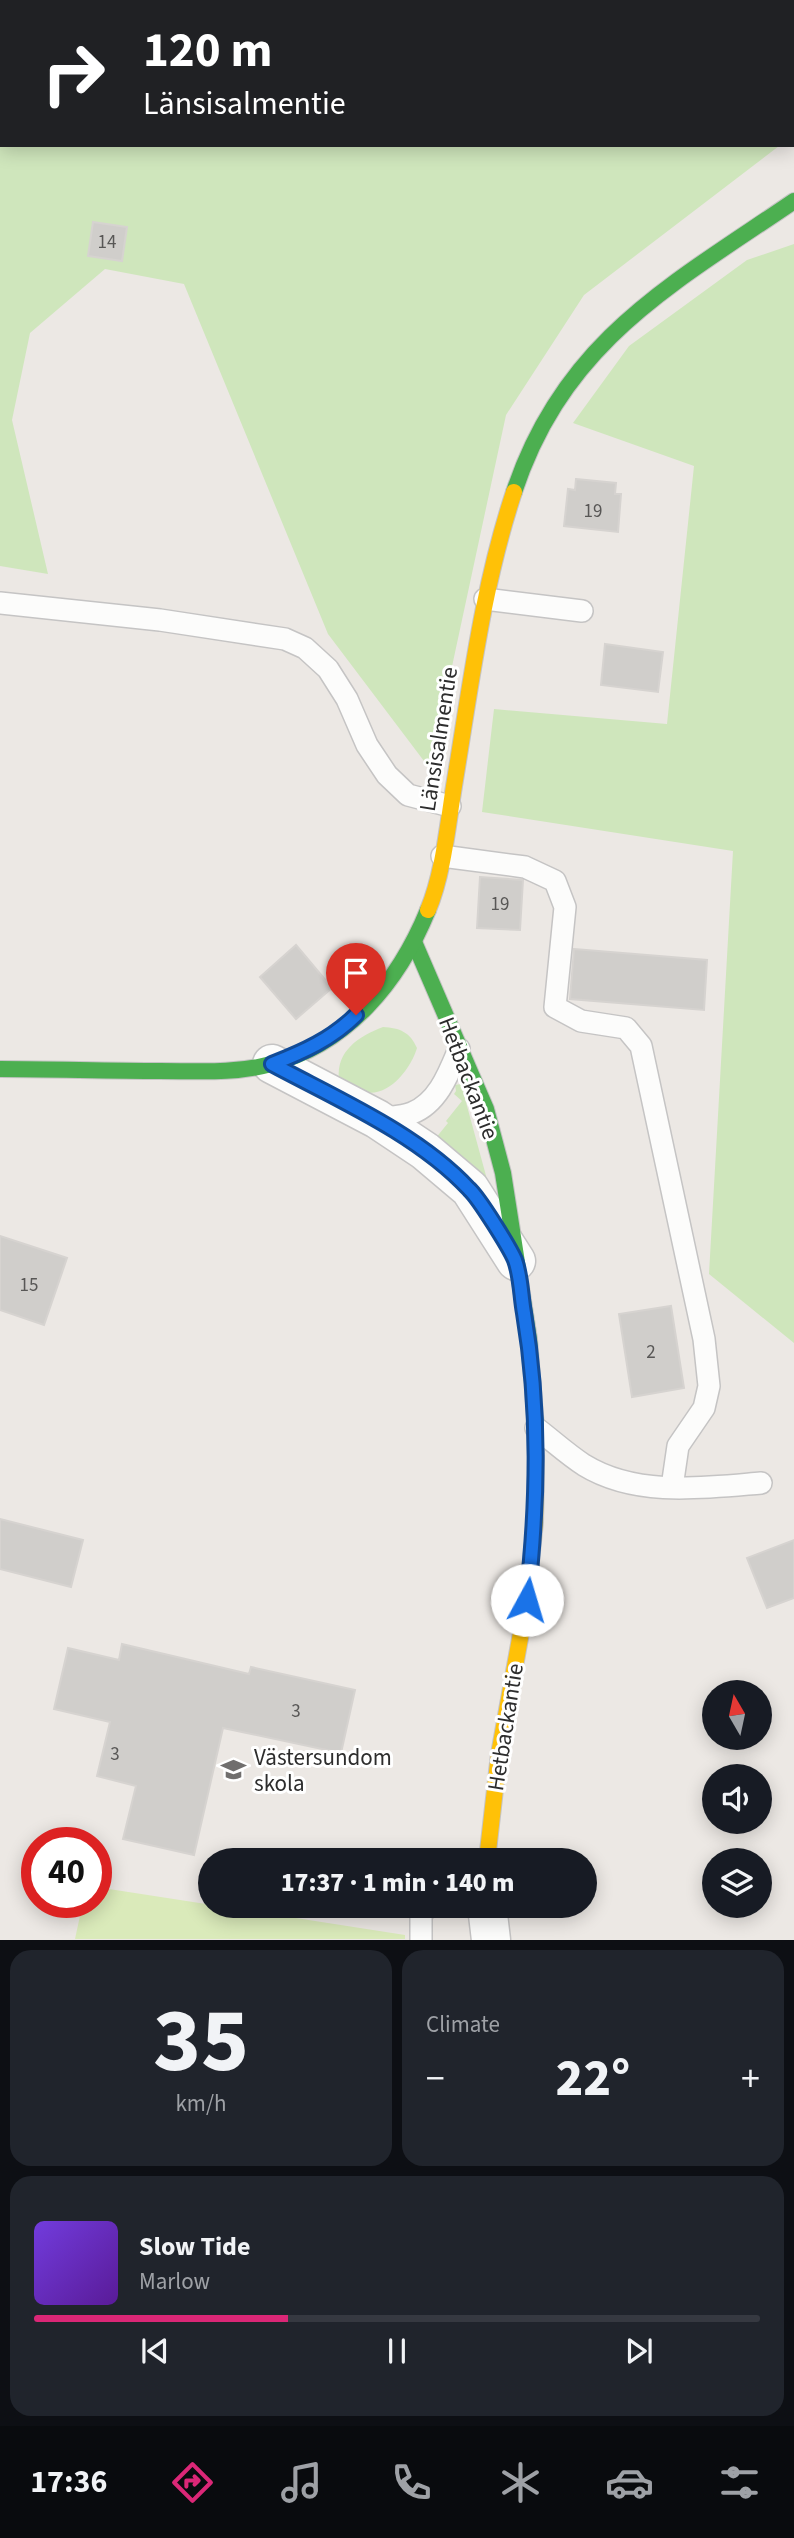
<!DOCTYPE html>
<html lang="en">
<head>
<meta charset="utf-8">
<style>
	body { margin:0; font-family:"Source Sans 3",sans-serif; background:#20242c; color:#f1f3f6; height:100vh; display:flex; flex-direction:column; font-size:26px; white-space:nowrap }
	* { box-sizing:border-box; margin:0 }
	p { font-size:23px; color:#9ea1a6 }
	.icon { flex:none; width:38px; height:38px; fill:none; stroke:currentColor; stroke-width:2; stroke-linecap:round; stroke-linejoin:round }
	.map { position:relative; height:1940px; overflow:hidden }
	.drawer { display:flex; flex-direction:column; gap:10px; padding:10px; background:#0d0f14; flex:1 }
	.drawer>* { flex:none }
	.hud { position:absolute; left:0px; top:0px; width:794px; height:147px; box-shadow:0 4px 18px #0003; background:#202124; color:#fff; overflow:hidden }
	.needle { width:46px; rotate:351deg }
	.tools { position:absolute; left:702px; top:1680px; display:grid; gap:14px }
	.tools a { display:grid; place-items:center; width:70px; height:70px; border-radius:50%; background:#171b24; box-shadow:0 4px 18px #0003; font-size:35px }
	.speed { position:absolute; left:21px; top:1827px; display:flex; gap:14px; font-size:35px; font-weight:700; text-align:center }
	.speed>* { display:grid; place-content:center; width:91px; height:91px; border-radius:50%; background:#171b24; box-shadow:0 4px 18px #0003; line-height:1 }
	.speed .limit { border:10px solid #d22; background:#fff; color:#111 }
	.pin { position:absolute; display:grid; place-items:center; width:60px; height:60px; color:#fff; margin:-72px -30px; border-radius:50% 50% 50% 0; rotate:-45deg; box-shadow:0 0 7px #0007 }
	.pin .icon { rotate:45deg }
	.me { position:absolute; width:77px; margin:-38px; rotate:6deg; stroke-linejoin:round; filter:drop-shadow(0 0 5px #0008) }
	.turn { display:flex; align-items:center; gap:24px; height:147px; padding:0 28px; font-size:32px }
	.turn .icon { width:91px; height:91px; stroke-width:2.5 }
	.turn b { display:block; font-size:49px; line-height:60px }
	.big { font-size:52px; font-weight:800; line-height:1.1 }
	.drawer .tile { flex:1; display:flex; flex-direction:column; justify-content:center; gap:10px; min-width:0; padding:0 24px; border-radius:21px; background:#20242c }
	.drawer .dial { align-items:center; gap:0 }
	.dial b { font-size:91px; line-height:1 }
	.song { display:flex; align-items:center; gap:21px }
	.cover { width:84px; height:84px; border-radius:10px; background:linear-gradient(135deg,hsl(260 70% 55%),hsl(270 70% 35%)) }
	.played { height:7px; border-radius:4px; background:linear-gradient(90deg,#db2777 35%,#363941 35%) }
	.keys { display:flex; justify-content:space-around; direction:ltr }
	.heat { display:flex; justify-content:space-between; align-items:center; font-size:38px; direction:ltr }
	.drawer .tiles { flex:1; display:grid; gap:10px; grid-template-columns:1fr 1fr }
	.tile:last-child { grid-column:span 2 }
	.trip { position:absolute; left:198px; top:1848px; width:399px; height:70px; border-radius:35px; background:#171b24; box-shadow:0 4px 18px #0003; font-weight:800; line-height:70px; text-align:center }
	.menu { display:flex; height:112px; justify-content:space-around; align-items:center; background:#090b0e; color:#9ea1a6 }
	.menu .icon { width:49px; height:49px }
	.menu .current { color:#db2777 }
	.menu b { font-size:32px; color:#f1f3f6 }
	.map>svg:first-child { display:block }
	.green { fill:#cfe6bc }
	.pitch { fill:#daeaba }
	.building { fill:#d0cecb; stroke:#d6d3d0; stroke-width:2 }
	.lines { fill:none; stroke-linecap:round; stroke-linejoin:round }
	.lane-casing { stroke:#c5c4c4; stroke-width:24 }
	.street-casing { stroke:#c5c4c4; stroke-width:41 }
	.fast-casing { stroke:#c5c4c4; stroke-width:18 }
	.slow-casing { stroke:#c5c4c4; stroke-width:18 }
	.lane { stroke:#fcfcfb; stroke-width:21 }
	.street { stroke:#fcfcfb; stroke-width:38 }
	.fast { stroke:#4caf50; stroke-width:16 }
	.slow { stroke:#ffc107; stroke-width:16 }
	.route-casing { stroke:#114b97; stroke-width:18 }
	.route { stroke:#1a73e8; stroke-width:12 }
	.labels { text-anchor:middle; stroke-width:6; stroke-linejoin:round; paint-order:stroke }
	.number-label { font-size:19px; fill:#585756 }
	.street-label { font-size:23px; fill:#2d2d2d; stroke:#fff }
	.poi-label { font-size:23px; fill:#2d2d2d; stroke:#fff; text-anchor:start }
</style>
</head>
<body>
<div class="map">
<svg width="794" height="1940" viewBox="0 0 794 1940">
	<rect width="100%" height="100%" fill="#ece8e4"/>
	<g class="green">
		<polygon points="0,0 644,2 2,2 2,145 779,146 584,295 506,415 430,769 328,634 184,284 105,269 30,333 12,420 48,574 0,566"/>
		<polygon points="794,244 794,1343 709,1274 733,851 482,812 494,709 667,724 694,466 573,423 629,346 747,260"/>
		<path d="M383,1027C400,1028 410,1032 417,1048C411,1068 389,1098 364,1092C356,1089 346,1083 339,1079C336,1051 359,1036 383,1027Z"/>
		<polygon points="461,1084 494,1205 431,1144 448,1123 446,1121 462,1101 454,1094 456,1091 455,1085"/>
	</g>
	<polygon class="pitch" points="96,1887 405,1935 405,1939 75,1939 83,1902 96,1902"/>
	<g class="building">
		<polygon points="93,222 127,227 122,261 88,256"/>
		<polygon points="576,479 616,483 615,494 621,494 618,532 564,526 568,489 575,490"/>
		<polygon points="605,644 663,652 658,692 601,685"/>
		<polygon points="480,877 523,880 520,930 477,928"/>
		<polygon points="296,945 332,988 296,1019 260,977"/>
		<polygon points="574,949 707,960 704,1010 570,999"/>
		<polygon points="0,1236 67,1258 44,1325 0,1310"/>
		<polygon points="671,1306 684,1388 632,1397 619,1314"/>
		<polygon points="0,1519 83,1540 71,1587 0,1569"/>
		<polygon points="794,1540 794,1598 767,1608 747,1558"/>
		<polygon points="122,1644 249,1674 251,1667 355,1690 341,1753 223,1728 194,1855 123,1839 136,1786 97,1776 110,1722 54,1709 68,1648 119,1660"/>
	</g>
	<g class="lines">
		<defs>
			<g id="lane">
				<polyline points="485,599 582,611"/>
				<polyline points="0,603 160,620 285,639 305,648 328,669 347,699 367,745 387,775 408,795 450,806"/>
				<polyline points="442,856 525,867 555,881 565,907 555,1007 581,1021 626,1028 641,1046 704,1339 709,1386 704,1408 678,1446 672,1487"/>
				<path d="M379,1119C389,1117 402,1117 412,1113C438,1103 449,1073 459,1049"/>
				<path d="M536,1428C552,1440 567,1454 584,1465C636,1497 703,1488 761,1483"/>
				<polyline points="421,1940 421,1912 431,1906"/>
			</g>
			<g id="street">
				<polyline points="272,1064 377,1119 425,1151 470,1189 516,1261"/>
				<polyline points="487,1906 491,1940"/>
			</g>
			<g id="fast">
				<path d="M514,492C564,341 671,285 794,201"/>
				<polyline points="414,942 486,1109 503,1173 529,1339 536,1428 536,1471"/>
				<path d="M0,1069C53,1069 106,1071 160,1071C196,1071 235,1074 271,1064C348,1044 399,981 428,910"/>
			</g>
			<g id="slow">
				<path d="M428,910C444,872 448,821 455,780C471,683 483,585 514,492"/>
				<polyline points="487,1860 499,1754 527,1600 535,1522 536,1471"/>
			</g>
		</defs>
		<use href="#lane" class="lane-casing"/>
		<use href="#street" class="street-casing"/>
		<use href="#fast" class="fast-casing"/>
		<use href="#slow" class="slow-casing"/>
		<use href="#lane" class="lane"/>
		<use href="#street" class="street"/>
		<use href="#fast" class="fast"/>
		<use href="#slow" class="slow"/>
	</g>
	<g class="lines">
		<defs>
			<path id="route" d="M356,1015C332,1039 303,1052 272,1064C337,1099 418,1134 469,1189C479,1198 510,1248 515,1260C521,1276 521,1297 524,1313C540,1409 538,1503 527,1600"/>
		</defs>
		<use href="#route" class="route-casing"/>
		<use href="#route" class="route"/>
	</g>
	<defs>
		<symbol id="school-bare" viewBox="-9 -9 18 18"><path d="M0-5L7-2L0 1L-7-2ZM-4 1L0 2.5L4 1V4Q0 6-4 4Z" fill="#706e6d" stroke="#fff" stroke-width="2.5" paint-order="stroke"/></symbol>
	</defs>
	<g fill-rule="evenodd">
		<use href="#school-bare" x="216" y="1752" width="35" height="35"/>
	</g>
	<g class="labels">
		<g class="number-label">
			<text x="107" y="248">14</text>
			<text x="593" y="517">19</text>
			<text x="500" y="910">19</text>
			<text x="29" y="1291">15</text>
			<text x="651" y="1358">2</text>
			<text x="296" y="1717">3</text>
			<text x="115" y="1760">3</text>
		</g>
		<g class="street-label">
			<text transform="translate(438 739) rotate(-81)" y="8">Länsisalmentie</text>
			<text transform="translate(469 1078) rotate(69)" y="8">Hetbackantie</text>
			<text transform="translate(505 1727) rotate(-81)" y="8">Hetbackantie</text>
		</g>
		<g class="poi-label">
			<text x="254" y="1765">Västersundom<tspan x="254" dy="26">skola</tspan></text>
		</g>
	</g>
</svg>
<div class="tools">
<a><svg class="needle" viewBox="-14 -14 28 28"><path d="M0-13l5 13h-10z" fill="#e53935"/><path d="M0 13l5-13h-10z" fill="#9ea1a6"/></svg></a>
<a><svg class="icon" aria-label="sound" viewBox="0 0 24 24"><path d="M4 9h4l5-4v14l-5-4H4zM17 9q2 3 0 6"/></svg></a>
<a><svg class="icon" aria-label="layers" viewBox="0 0 24 24"><path d="M12 4l9 5-9 5-9-5zM3 14l9 5 9-5"/></svg></a>
</div>
<div class="speed"><div class="limit">40</div></div>
<div class="pin" style="left:356px;top:1015px;background:#d93025"><svg class="icon" aria-label="arrive" viewBox="0 0 24 24"><path d="M6 21V4h12l-3 4 3 4H6"/></svg></div>
<svg class="me" style="left:527px;top:1600px" viewBox="-20 -20 40 40"><circle r="19" fill="#fff"/><path d="M0-13L10 11 0 6-10 11z" fill="#1a73e8"/></svg>
<div class="trip">17:37 · 1 min · 140 m</div>
<div class="hud">
<div class="turn"><svg class="icon" aria-label="right" viewBox="0 0 24 24"><path d="M7 20v-9h11M14 6l5 5-5 5"/></svg><div><b>120 m</b>Länsisalmentie</div></div>
</div>
</div>
<section class="drawer">
<div class="tiles">
<div class="tile dial"><b>35</b><p>km/h</p></div>
<div class="tile"><p>Climate</p>
<div class="heat"><a>−</a><b class="big">22°</b><a>+</a></div>
</div>
<div class="tile">
<div class="song"><i class="cover"></i><div><b>Slow Tide</b><p>Marlow</p></div></div>
<div class="played"></div>
<div class="keys"><svg class="icon" aria-label="previous" viewBox="0 0 24 24"><path d="M18 5L8 12l10 7zM5 5v14"/></svg><svg class="icon" aria-label="pause" viewBox="0 0 24 24"><path d="M8 5v14M16 5v14"/></svg><svg class="icon" aria-label="next" viewBox="0 0 24 24"><path d="M6 5l10 7-10 7zM19 5v14"/></svg></div>
</div>
</div>
</section>
<nav class="menu">
<b>17:36</b>
<svg class="icon current" aria-label="directions" viewBox="0 0 24 24"><path d="M12 3l9 9-9 9-9-9zM9 14v-3h6M13 9l2 2-2 2"/></svg>
<svg class="icon" aria-label="music" viewBox="0 0 24 24"><path d="M9 18V5l10-2v13"/><circle cx="6" cy="18" r="3"/><circle cx="16" cy="16" r="3"/></svg>
<svg class="icon" aria-label="phone" viewBox="0 0 24 24"><path d="M5 4h4l2 5-3 2q2 4 5 5l2-3 5 2v4C11 20 4 13 5 4z"/></svg>
<svg class="icon" aria-label="climate" viewBox="0 0 24 24"><path d="M12 3v18M4 7l16 10M4 17L20 7"/></svg>
<svg class="icon" aria-label="car" viewBox="0 0 24 24"><path d="M5 17H2v-5l4-1 3-4h7l3 4 3 1v5h-3M9 17h6M6 11h13"/><circle cx="7" cy="17" r="2"/><circle cx="17" cy="17" r="2"/></svg>
<svg class="icon" aria-label="filters" viewBox="0 0 24 24"><path d="M4 7h16M4 17h16"/><circle cx="9" cy="7" r="2"/><circle cx="15" cy="17" r="2"/></svg>
</nav>
</body>
</html>
